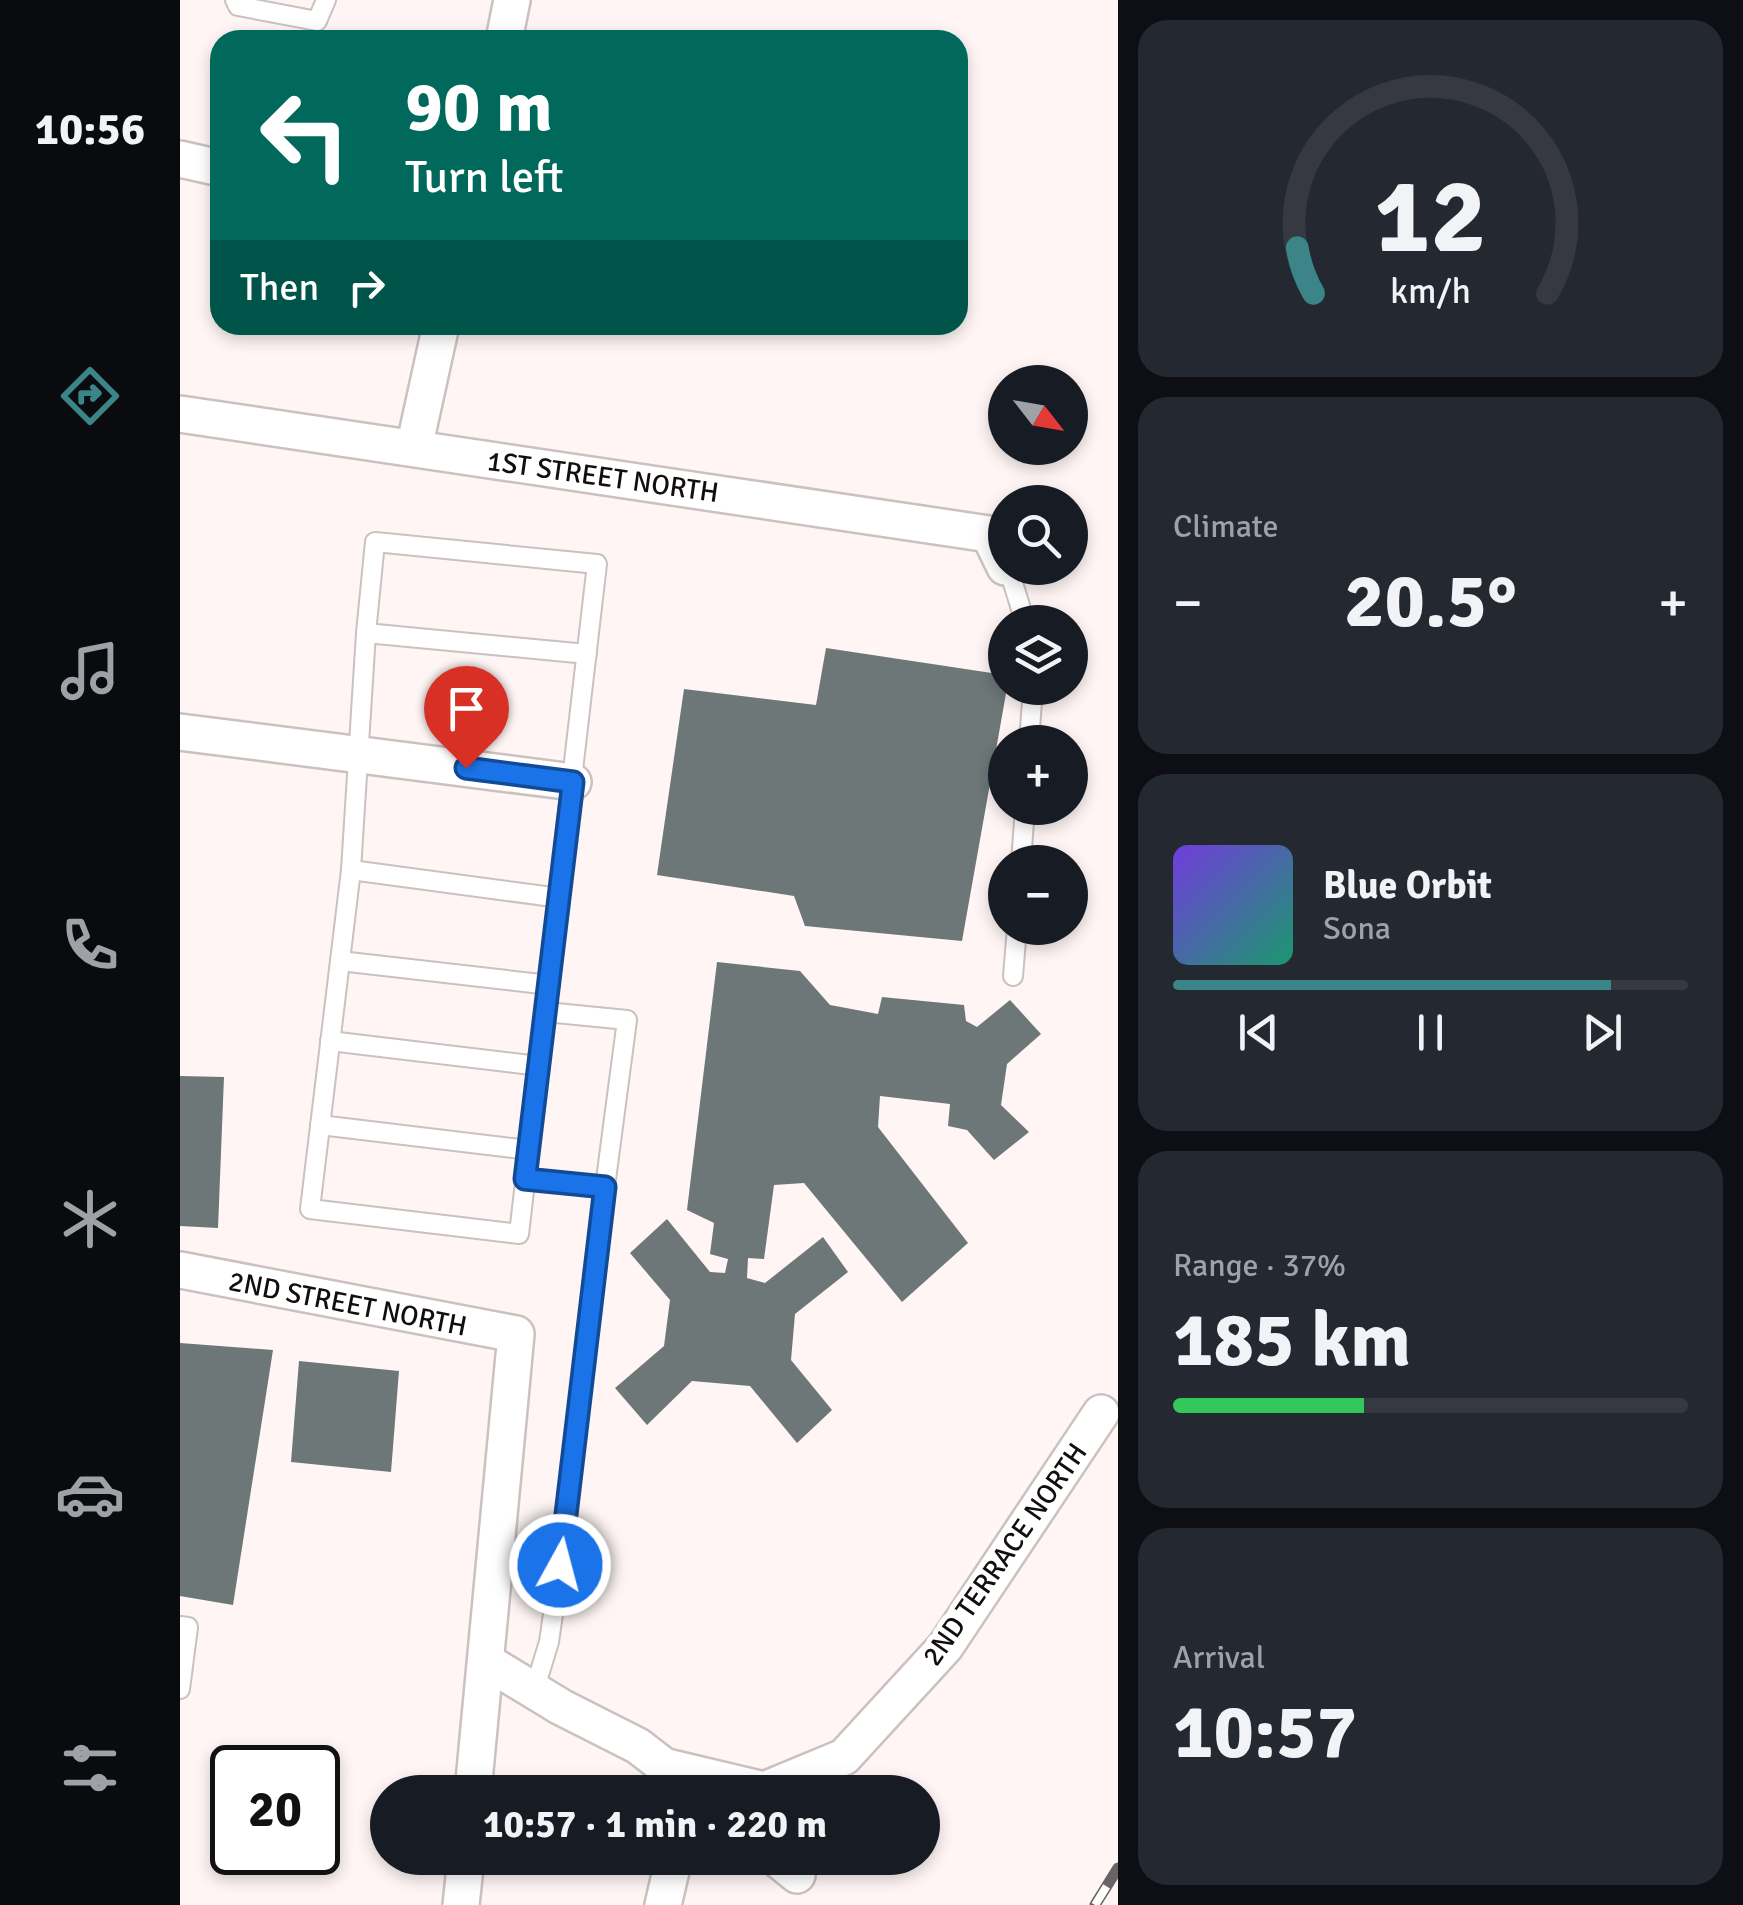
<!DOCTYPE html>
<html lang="en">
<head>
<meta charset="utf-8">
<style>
	body { margin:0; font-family:Signika,sans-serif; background:#242831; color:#f1f3f6; height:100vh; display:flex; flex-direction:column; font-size:38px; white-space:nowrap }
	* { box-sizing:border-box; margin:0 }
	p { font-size:32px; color:#9ea1a6 }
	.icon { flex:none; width:55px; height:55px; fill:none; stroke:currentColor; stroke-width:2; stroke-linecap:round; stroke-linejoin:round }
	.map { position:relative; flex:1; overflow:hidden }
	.sheet { display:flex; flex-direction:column; gap:20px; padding:20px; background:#0d0f14; width:625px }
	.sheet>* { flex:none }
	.hud { position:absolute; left:30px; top:30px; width:758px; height:305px; border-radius:30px; box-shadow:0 5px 15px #0003; background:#00695c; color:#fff; overflow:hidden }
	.needle { width:65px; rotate:121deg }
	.fabs { position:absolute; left:808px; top:365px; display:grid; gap:20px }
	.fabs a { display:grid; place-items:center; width:100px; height:100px; border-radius:50%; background:#171b24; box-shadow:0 5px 15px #0003; font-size:50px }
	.speed { position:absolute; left:30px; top:1745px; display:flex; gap:20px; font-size:50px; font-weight:700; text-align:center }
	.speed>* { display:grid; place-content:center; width:130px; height:130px; border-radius:50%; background:#171b24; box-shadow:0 5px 15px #0003; line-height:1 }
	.speed .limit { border:5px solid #111; border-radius:15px; background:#fff; color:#111 }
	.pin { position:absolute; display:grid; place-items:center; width:85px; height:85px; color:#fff; margin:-102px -42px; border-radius:50% 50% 50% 0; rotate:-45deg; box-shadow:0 0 10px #0007 }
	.pin .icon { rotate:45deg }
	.me { position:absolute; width:110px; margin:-55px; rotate:7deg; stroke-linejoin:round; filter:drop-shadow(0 0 8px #0008) }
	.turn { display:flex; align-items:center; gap:35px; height:210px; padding:0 30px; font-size:45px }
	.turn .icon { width:130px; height:130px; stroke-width:2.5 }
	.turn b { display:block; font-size:70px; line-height:85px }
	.then { display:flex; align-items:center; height:95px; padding:0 30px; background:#0003; gap:20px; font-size:38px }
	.big { font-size:75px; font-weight:700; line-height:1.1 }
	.sheet .card { flex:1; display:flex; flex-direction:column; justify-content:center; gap:15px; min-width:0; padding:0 35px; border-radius:30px; background:#242831 }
	.sheet .dial { align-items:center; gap:0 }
	.dial svg { height:260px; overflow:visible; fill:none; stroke:#363941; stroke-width:7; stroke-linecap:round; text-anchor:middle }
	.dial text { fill:#f1f3f6; stroke:none }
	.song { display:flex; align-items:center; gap:30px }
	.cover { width:120px; height:120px; border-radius:15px; background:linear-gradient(135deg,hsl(260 70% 55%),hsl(160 70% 35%)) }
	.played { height:10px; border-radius:5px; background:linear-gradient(90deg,#3b8488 85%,#363941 85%) }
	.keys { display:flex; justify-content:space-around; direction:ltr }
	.heat { display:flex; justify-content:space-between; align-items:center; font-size:55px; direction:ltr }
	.charge { height:15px; border-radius:8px; background:linear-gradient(90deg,#34c759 37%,#363941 0) }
	.trip { position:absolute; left:190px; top:1775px; width:570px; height:100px; border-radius:50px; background:#171b24; box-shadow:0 5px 15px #0003; font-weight:700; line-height:100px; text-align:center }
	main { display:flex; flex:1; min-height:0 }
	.tab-bar { display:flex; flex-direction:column; width:180px; justify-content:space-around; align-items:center; background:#090b0e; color:#9ea1a6 }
	.tab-bar .icon { width:70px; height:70px }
	.tab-bar .current { color:#3b8488 }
	.tab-bar b { font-size:45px; color:#f1f3f6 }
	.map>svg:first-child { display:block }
	.building { fill:#6d7777 }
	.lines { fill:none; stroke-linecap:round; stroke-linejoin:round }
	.lane-casing { stroke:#cbc1bf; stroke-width:22 }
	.street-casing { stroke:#cbc1bf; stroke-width:40 }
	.lane { stroke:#fff; stroke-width:18 }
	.street { stroke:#fff; stroke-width:35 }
	.rail-casing { stroke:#696463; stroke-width:11 }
	.rail { stroke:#fff; stroke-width:8; stroke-dasharray:22; stroke-linecap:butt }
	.route-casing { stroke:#114b97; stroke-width:25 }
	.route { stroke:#1a73e8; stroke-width:18 }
	.labels { text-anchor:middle; stroke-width:10; stroke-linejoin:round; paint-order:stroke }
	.street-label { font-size:28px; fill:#110e0d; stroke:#fff }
</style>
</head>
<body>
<main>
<nav class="tab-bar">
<b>10:56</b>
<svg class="icon current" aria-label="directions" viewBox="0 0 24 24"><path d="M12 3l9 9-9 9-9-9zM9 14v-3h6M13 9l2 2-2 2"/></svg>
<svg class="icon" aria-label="music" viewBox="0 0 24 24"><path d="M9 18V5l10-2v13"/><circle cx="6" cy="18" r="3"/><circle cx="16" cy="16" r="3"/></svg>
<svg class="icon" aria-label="phone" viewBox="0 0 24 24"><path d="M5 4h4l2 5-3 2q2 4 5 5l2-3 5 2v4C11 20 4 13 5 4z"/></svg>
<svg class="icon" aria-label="climate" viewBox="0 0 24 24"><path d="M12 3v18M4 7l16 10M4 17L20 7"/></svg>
<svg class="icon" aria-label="car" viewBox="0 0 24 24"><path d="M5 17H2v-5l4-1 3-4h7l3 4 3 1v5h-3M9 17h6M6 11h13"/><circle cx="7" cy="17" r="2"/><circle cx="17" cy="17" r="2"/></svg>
<svg class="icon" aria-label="filters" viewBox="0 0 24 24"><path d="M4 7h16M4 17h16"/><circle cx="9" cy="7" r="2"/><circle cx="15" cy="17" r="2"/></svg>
</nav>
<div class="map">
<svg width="938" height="1905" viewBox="0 0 938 1905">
	<rect width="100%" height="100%" fill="#fef5f4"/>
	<g class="building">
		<polygon points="646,648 825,675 827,688 782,941 625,926 614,896 477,875 504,689 636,705"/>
		<polygon points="537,962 620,971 650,1005 698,1014 702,997 784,1005 786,1021 797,1027 830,1000 861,1034 827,1064 821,1105 849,1132 814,1160 787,1130 768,1126 770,1104 700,1096 698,1127 788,1243 722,1302 624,1183 594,1185 584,1259 568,1258 567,1278 585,1283 643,1237 668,1272 615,1314 611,1360 652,1410 617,1443 570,1386 512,1381 467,1425 435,1388 484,1346 490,1300 450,1253 487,1219 530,1272 545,1273 548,1259 530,1254 534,1223 507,1210"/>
		<polygon points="0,1076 44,1077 38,1228 0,1226"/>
		<polygon points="0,1343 93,1350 53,1605 0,1596"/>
		<polygon points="119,1361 219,1371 211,1472 111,1462"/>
	</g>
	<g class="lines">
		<defs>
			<g id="lane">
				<polyline points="55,0 58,6 137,21 146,0"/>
				<polyline points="833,583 845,622"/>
				<polyline points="849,742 853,688"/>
				<polyline points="841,862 845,808"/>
				<polyline points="171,870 186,633"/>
				<polyline points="380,898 171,870 130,1209 339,1234 417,564 195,542 186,633 407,654"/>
				<polyline points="160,961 370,985"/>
				<polyline points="833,976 837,928"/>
				<polyline points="150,1041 359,1066"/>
				<polyline points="140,1125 349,1150"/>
				<polyline points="345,1179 425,1187 447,1020 366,1012"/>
				<polyline points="0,1626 8,1627 0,1689"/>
				<polyline points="354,1691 369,1642 380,1565 425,1187"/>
			</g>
			<g id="street">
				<polyline points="324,40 332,0"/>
				<polyline points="0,159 40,168"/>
				<polyline points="0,414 809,534 825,567"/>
				<polyline points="234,448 261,325"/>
				<polyline points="0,732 393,782"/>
				<polyline points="0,1270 336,1334 293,1792"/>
				<polyline points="307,1662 381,1707 458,1746 506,1783"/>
				<polyline points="496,1792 487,1767 584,1790 664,1757 765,1647 921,1413"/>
				<polyline points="596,1858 617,1875"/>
				<polyline points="281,1905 286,1858"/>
				<polyline points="483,1905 494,1858"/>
			</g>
		</defs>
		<use href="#lane" class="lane-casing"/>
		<use href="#street" class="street-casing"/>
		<use href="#lane" class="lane"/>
		<use href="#street" class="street"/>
		<defs>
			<polyline id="rail" points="915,1905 938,1868"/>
		</defs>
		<use href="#rail" class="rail-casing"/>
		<use href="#rail" class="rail"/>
	</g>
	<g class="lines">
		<defs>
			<polyline id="route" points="286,768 393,782 345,1179 425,1187 380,1565"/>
		</defs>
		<use href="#route" class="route-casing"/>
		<use href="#route" class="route"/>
	</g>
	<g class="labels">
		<g class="street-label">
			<text transform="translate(423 476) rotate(8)" y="10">1ST STREET NORTH</text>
			<text transform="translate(168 1303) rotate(11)" y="10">2ND STREET NORTH</text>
			<text transform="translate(824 1554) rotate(-55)" y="10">2ND TERRACE NORTH</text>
		</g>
	</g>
</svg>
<div class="fabs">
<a><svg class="needle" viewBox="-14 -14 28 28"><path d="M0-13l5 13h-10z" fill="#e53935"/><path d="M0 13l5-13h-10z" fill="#9ea1a6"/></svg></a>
<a><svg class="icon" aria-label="search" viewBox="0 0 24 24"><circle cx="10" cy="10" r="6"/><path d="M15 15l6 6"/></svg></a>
<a><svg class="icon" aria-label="layers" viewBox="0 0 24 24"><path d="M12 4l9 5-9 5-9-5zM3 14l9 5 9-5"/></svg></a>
<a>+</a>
<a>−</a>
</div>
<div class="speed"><div class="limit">20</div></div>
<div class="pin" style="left:286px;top:768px;background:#d93025"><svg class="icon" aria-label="arrive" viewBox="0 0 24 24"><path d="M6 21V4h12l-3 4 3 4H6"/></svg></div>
<svg class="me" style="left:380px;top:1565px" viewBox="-20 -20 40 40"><circle r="17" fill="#1a73e8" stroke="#fff" stroke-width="3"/><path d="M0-11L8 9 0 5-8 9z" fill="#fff"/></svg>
<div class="trip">10:57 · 1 min · 220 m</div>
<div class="hud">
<div class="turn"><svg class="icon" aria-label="left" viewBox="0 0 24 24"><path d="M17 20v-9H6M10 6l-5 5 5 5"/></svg><div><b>90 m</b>Turn left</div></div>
<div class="then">Then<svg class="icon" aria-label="right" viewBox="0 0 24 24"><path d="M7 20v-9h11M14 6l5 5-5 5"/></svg></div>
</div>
</div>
<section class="sheet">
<div class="card dial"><svg viewBox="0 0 100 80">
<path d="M14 69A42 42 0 1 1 86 69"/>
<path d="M14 69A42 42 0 0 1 9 55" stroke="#3b8488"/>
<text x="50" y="56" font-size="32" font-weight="700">12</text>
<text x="50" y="72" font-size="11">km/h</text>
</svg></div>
<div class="card"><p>Climate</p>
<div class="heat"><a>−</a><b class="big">20.5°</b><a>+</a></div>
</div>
<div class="card">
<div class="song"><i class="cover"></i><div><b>Blue Orbit</b><p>Sona</p></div></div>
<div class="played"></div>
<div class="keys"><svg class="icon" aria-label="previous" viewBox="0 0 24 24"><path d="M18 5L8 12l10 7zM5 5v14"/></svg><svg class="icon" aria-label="pause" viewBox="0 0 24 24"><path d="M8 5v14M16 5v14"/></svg><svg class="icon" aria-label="next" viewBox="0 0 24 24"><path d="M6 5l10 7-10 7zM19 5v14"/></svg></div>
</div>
<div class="card"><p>Range · 37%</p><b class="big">185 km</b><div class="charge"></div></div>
<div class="card"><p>Arrival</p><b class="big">10:57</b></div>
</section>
</main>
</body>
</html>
